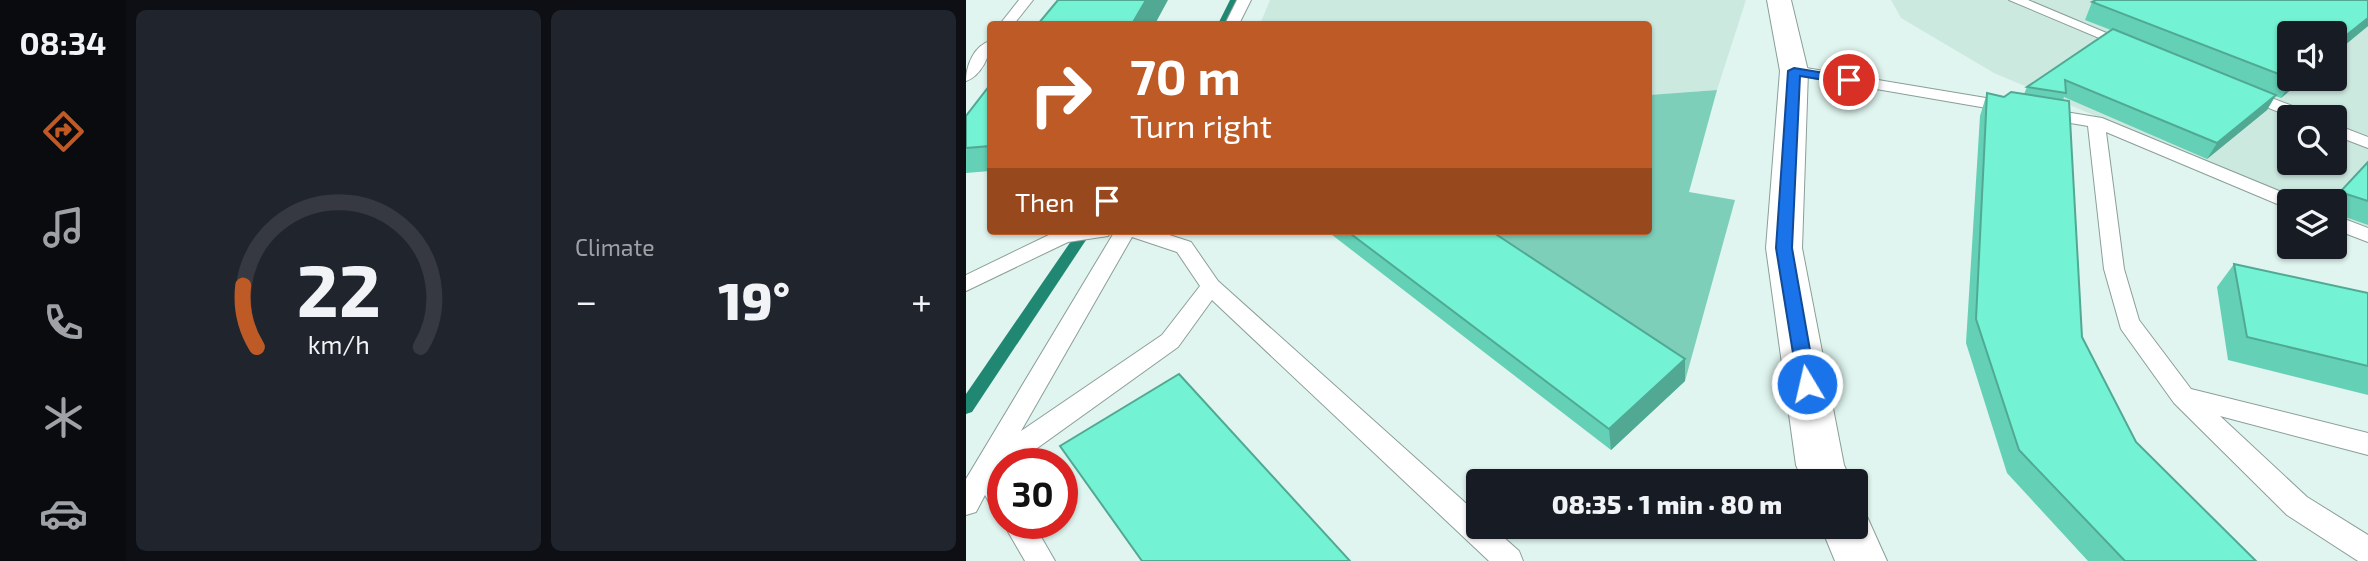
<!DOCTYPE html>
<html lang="en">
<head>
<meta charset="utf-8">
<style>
	body { margin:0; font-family:"Exo 2",sans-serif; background:#20242c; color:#f1f3f6; height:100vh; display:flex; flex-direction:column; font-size:26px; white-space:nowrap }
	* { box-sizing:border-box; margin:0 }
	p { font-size:23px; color:#9ea1a6 }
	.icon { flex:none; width:38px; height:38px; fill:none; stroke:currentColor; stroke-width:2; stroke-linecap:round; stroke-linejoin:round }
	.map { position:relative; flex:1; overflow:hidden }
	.panel { display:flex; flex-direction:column; gap:10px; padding:10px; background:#0d0f14; width:840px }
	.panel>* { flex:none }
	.banner { position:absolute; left:21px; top:21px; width:665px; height:214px; border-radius:7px; box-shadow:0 2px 5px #0004; background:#be5a25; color:#fff; overflow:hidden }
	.tools { position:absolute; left:1311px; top:21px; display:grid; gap:14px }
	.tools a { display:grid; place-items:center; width:70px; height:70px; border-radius:7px; background:#171b24; box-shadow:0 2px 5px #0004; font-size:35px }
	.speed { position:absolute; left:21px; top:448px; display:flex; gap:14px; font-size:35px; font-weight:700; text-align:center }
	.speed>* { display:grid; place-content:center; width:91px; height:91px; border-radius:50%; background:#171b24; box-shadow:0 2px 5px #0004; line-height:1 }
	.speed .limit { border:10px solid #d22; background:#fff; color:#111 }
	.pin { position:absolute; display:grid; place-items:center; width:60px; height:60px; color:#fff; margin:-30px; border:4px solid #fff; border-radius:50%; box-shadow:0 2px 7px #0007 }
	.me { position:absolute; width:77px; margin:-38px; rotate:351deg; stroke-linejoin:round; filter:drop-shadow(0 0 5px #0008) }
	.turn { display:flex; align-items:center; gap:24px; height:147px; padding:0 28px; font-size:32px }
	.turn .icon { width:91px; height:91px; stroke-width:2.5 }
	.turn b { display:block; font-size:49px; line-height:60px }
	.then { display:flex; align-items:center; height:66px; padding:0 28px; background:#0003; gap:14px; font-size:26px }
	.big { font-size:52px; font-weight:800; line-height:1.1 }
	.panel .tile { flex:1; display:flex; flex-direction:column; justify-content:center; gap:10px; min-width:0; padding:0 24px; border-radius:10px; background:#20242c }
	.panel .dial { align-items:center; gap:0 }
	.dial svg { height:182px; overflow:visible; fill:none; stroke:#363941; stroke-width:7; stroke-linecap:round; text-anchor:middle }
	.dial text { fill:#f1f3f6; stroke:none }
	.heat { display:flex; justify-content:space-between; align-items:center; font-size:38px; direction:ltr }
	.panel .tiles { flex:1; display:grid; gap:10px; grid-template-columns:repeat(2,1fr) }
	.trip { position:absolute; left:500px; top:469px; width:402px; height:70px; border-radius:7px; background:#171b24; box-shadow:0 2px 5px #0004; font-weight:800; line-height:70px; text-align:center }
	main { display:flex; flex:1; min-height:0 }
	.tabs { display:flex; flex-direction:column; width:126px; justify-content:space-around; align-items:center; background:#090b0e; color:#9ea1a6 }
	.tabs .icon { width:49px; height:49px }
	.tabs .on { color:#be5a25 }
	.tabs b { font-size:32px; color:#f1f3f6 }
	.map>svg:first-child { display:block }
	.built { fill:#cce9e0; fill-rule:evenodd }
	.green { fill:#7ecfba }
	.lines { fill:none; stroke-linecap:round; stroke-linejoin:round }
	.stream { fill:#1f8772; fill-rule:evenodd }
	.lane-casing { stroke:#8b9e98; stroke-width:2 }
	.street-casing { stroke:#8b9e98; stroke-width:2 }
	.lane { fill:#fff; fill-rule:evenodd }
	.street { fill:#fff; fill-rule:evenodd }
	.wall { fill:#64d0b6 }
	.shaded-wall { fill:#51a994 }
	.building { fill:#74f2d4; stroke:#51a994; stroke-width:2 }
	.route { fill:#1a73e8; stroke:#114b97; stroke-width:2 }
</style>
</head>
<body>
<main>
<nav class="tabs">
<b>08:34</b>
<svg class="icon on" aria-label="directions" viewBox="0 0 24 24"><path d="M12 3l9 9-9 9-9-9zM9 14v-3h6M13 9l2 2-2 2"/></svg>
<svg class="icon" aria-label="music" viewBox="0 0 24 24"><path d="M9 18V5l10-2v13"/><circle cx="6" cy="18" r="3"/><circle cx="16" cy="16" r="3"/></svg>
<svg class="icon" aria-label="phone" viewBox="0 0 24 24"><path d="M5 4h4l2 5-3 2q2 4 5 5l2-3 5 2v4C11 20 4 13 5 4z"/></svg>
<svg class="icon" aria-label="climate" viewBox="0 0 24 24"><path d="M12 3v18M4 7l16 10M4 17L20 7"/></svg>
<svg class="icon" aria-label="car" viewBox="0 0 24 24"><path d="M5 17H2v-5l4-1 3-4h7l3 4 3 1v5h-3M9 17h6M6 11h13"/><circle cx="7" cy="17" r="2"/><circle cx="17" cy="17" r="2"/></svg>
</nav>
<section class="panel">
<div class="tiles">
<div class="tile dial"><svg viewBox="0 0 100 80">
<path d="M14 69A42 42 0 1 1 86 69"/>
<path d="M14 69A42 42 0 0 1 8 42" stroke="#be5a25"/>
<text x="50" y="56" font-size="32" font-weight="700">22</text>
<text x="50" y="72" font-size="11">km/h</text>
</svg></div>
<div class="tile"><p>Climate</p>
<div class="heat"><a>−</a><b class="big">19°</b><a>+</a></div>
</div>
</div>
</section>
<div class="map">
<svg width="1402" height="561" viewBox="0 0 1402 561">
	<rect width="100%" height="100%" fill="#e0f5ef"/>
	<g class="built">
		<polygon points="304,0 780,0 751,90 683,95 682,24 294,24"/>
		<path d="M925,0H1402V232L1369,218L1368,201H1330L1028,73L935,18ZM1323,33H1368V79H1323ZM1323,117H1368V163H1323Z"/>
	</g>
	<polygon class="green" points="751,90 723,192 769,200 719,381 497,231 682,231 683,95"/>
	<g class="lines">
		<g class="stream">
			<polygon points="264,0 272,0 260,24 252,24"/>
			<polygon points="112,231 126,231 6,412 0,414 0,394"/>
		</g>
		<defs>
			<g id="lane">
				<polygon points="53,0 67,0 48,24 34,24"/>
				<polygon points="271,0 285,0 273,24 259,24"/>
				<polygon points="1043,0 1062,0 1169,45 1167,48 1157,48"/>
				<path d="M24,41C25,55 15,76 0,81C0,65 8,46 24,41Z"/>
				<polygon points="828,66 1044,102 1052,107 1044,112 823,74 820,71"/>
				<polygon points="1279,88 1345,113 1347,117 1325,117 1273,96 1271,93"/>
				<polygon points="1075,108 1136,118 1330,198 1332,201 1323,201 1323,208 1316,206 1140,132 1158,269 1173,320 1225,389 1402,433 1402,455 1254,416 1341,497 1402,535 1402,561 1392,561 1321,515 1208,403 1155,329 1138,269 1122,126 1069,117 1067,113 1069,109"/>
				<polygon points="1368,124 1402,137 1402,148 1368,135"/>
				<polygon points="1368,215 1402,228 1402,242 1368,229"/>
				<polygon points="91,231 145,231 142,236 102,242 0,291 0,275"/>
				<path d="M149,231H191L225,242L252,281L513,515V527H526L553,551L557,561H523L246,300L212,347L49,464H37L35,474L37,512L27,509L19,495L10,512L0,515V479ZM166,237L211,252L234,286L196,335L55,431Z"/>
				<polygon points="37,523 67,523 89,561 59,561"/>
			</g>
			<g id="street">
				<polygon points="801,0 825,0 842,71 836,248 878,465 885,481 837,481 830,465 800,248 814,71"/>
				<polygon points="891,508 898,510 921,561 869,561 855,527 891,527"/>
			</g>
		</defs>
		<use href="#lane" class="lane-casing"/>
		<use href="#street" class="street-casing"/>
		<use href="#lane" class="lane"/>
		<use href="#street" class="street"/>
	</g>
	<g class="wall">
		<polygon points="1126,2 1402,26 1368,54 1368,33 1323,33 1323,79 1338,79 1315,98 1309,96 1301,110 1241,159 1098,97 1097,100 1116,337 1170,442 1290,561 1122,561 1041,473 1000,343 1014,116 1021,93 1038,97 1058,94 1061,87 1145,30 1119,20"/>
		<polygon points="24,85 24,171 0,173 0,116"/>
		<polygon points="1402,162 1402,225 1368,213 1368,201 1367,201"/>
		<polygon points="361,231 525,231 719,381 645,450"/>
		<polygon points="1268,264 1402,293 1402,395 1262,360 1251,287"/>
	</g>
	<g class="shaded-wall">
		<polygon points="180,0 202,0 189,24 166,24"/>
		<polygon points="1402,18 1402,26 1368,54 1368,45"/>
		<polygon points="1327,79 1338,79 1315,98"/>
		<polygon points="1310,95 1301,110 1241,159 1251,143"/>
		<polygon points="719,359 719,381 645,450 643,429"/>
	</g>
	<g class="building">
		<polygon points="92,0 180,0 166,24 72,24"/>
		<polygon points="1130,0 1402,0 1402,18 1368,45 1368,33 1323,33 1323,78 1126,2"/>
		<polygon points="1147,29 1310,95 1251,143 1099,80 1100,93 1061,87"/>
		<polygon points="24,85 24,146 0,148 0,116"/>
		<polygon points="1045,92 1103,101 1116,337 1170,442 1290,561 1159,561 1053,450 1010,319 1021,93 1038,97"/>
		<polygon points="1402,162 1402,201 1374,192"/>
		<polygon points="381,231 525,231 719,359 643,429"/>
		<polygon points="1268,264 1402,293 1402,366 1281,337"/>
		<polygon points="213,374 384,561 176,561 94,446"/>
	</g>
	<polygon class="route" points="828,68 883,77 889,80 883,84 834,76 826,248 850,384 847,389 841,391 834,389 832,384 810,248 822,71"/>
</svg>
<div class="tools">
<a><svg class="icon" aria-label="sound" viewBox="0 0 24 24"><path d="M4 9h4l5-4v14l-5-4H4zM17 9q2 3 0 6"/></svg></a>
<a><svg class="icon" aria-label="search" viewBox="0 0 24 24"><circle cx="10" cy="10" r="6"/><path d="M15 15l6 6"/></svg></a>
<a><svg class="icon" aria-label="layers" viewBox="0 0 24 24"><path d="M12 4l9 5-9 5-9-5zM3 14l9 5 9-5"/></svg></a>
</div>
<div class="speed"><div class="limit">30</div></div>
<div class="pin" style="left:883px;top:80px;background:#d93025"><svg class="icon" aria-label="arrive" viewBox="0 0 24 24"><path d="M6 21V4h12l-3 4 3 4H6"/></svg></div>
<svg class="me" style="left:841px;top:384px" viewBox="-20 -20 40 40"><circle r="17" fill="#1a73e8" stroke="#fff" stroke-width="3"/><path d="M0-11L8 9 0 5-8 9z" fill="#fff"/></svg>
<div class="trip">08:35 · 1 min · 80 m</div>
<div class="banner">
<div class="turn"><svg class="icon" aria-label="right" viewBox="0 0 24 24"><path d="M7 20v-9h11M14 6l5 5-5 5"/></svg><div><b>70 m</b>Turn right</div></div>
<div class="then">Then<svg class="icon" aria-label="arrive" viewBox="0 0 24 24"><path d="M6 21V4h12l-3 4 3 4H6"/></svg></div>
</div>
</div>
</main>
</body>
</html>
